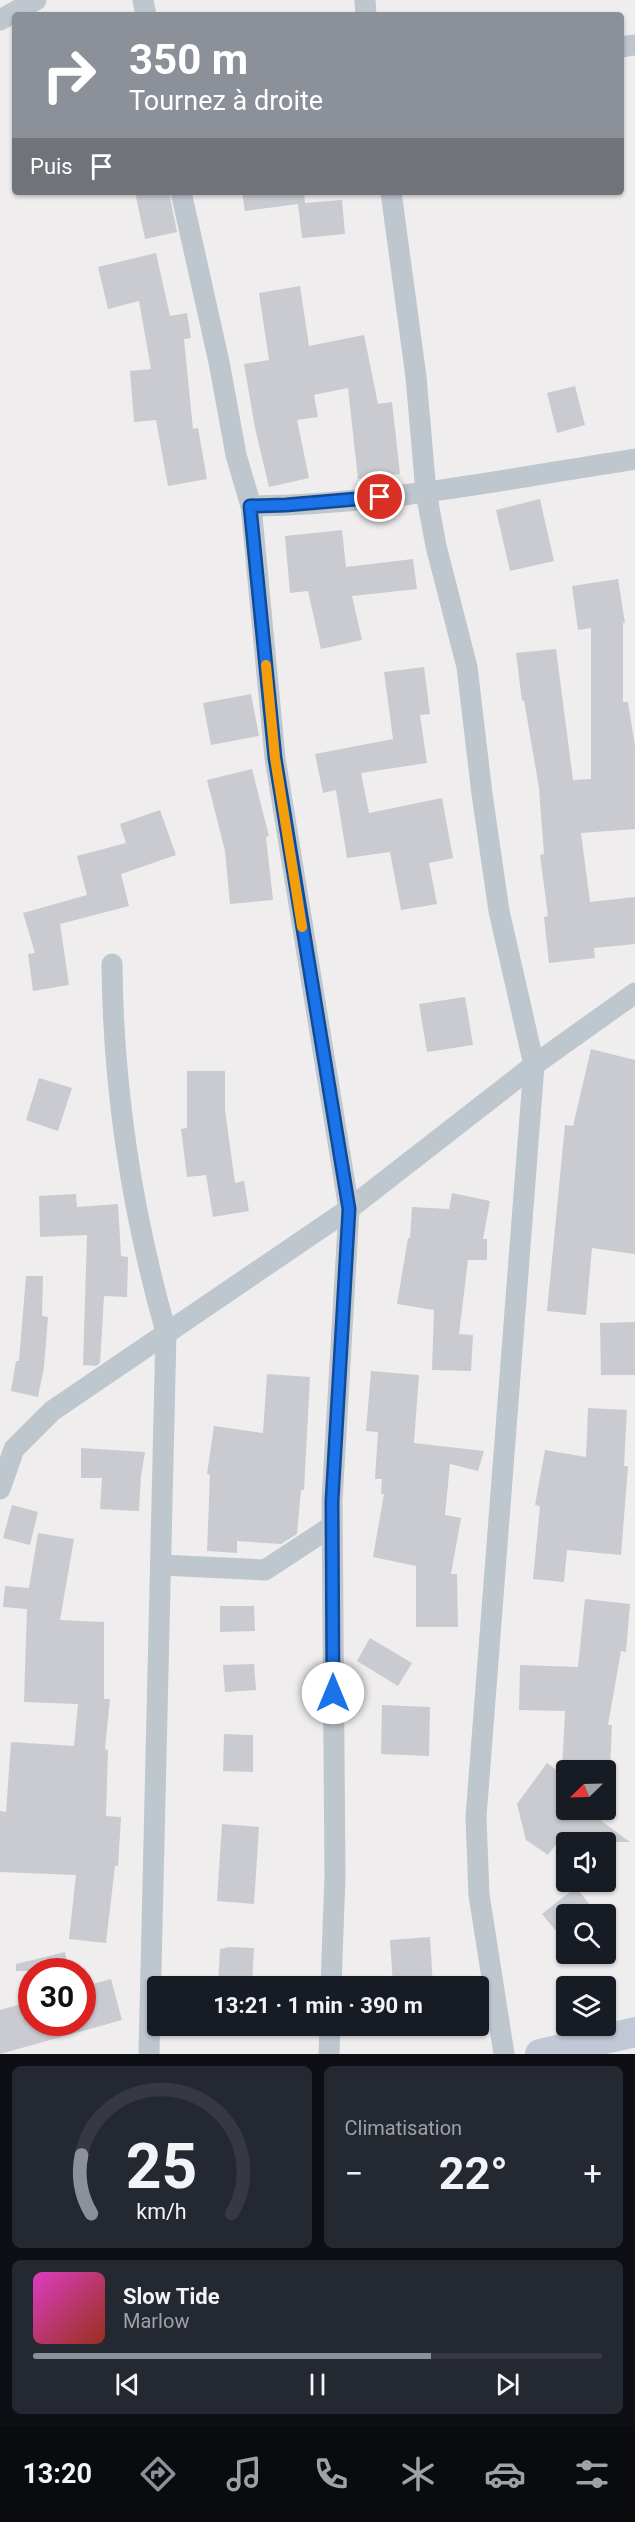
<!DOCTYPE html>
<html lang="fr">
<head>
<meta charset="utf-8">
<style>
	body { margin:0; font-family:Roboto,sans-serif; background:#242831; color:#f1f3f6; height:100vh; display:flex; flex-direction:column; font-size:22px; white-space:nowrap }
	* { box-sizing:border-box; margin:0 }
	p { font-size:20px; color:#9ea1a6 }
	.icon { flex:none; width:33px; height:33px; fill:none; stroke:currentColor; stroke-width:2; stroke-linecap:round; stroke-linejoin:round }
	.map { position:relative; height:2054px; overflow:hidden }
	.details { display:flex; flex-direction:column; gap:12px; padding:12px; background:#0d0f14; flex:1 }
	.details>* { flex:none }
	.banner { position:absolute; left:12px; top:12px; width:612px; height:183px; border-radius:6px; box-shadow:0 2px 4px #0004; background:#8c9099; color:#fff; overflow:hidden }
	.needle { width:39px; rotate:247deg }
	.tools { position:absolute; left:556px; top:1760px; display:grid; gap:12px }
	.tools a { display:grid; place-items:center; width:60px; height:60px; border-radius:6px; background:#171b24; box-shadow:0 2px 4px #0004; font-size:30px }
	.speed { position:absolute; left:18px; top:1958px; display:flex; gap:12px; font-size:30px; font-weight:700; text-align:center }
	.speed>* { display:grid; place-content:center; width:78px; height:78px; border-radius:50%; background:#171b24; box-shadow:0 2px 4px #0004; line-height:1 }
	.speed .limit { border:9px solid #d22; background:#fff; color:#111 }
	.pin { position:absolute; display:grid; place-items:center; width:51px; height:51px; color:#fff; margin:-26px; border:3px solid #fff; border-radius:50%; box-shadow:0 2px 6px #0007 }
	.me { position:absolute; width:66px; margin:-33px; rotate:0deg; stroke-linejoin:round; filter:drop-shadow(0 0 4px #0008) }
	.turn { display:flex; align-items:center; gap:21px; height:126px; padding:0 18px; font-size:27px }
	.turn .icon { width:78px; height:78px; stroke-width:2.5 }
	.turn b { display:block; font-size:42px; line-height:51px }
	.then { display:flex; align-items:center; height:57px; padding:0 18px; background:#0003; gap:12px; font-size:22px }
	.big { font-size:45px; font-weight:700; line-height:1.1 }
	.details .card { flex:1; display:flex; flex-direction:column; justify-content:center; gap:9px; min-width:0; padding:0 21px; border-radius:9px; background:#242831 }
	.details .dial { align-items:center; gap:0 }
	.dial svg { height:156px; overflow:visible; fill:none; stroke:#363941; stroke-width:7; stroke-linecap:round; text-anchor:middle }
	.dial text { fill:#f1f3f6; stroke:none }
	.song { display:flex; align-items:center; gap:18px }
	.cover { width:72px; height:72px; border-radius:9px; background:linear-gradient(135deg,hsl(310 70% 55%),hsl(10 70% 35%)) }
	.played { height:6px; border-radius:3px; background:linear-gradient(90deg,#8c9099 70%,#363941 70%) }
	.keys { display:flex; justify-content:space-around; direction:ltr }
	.heat { display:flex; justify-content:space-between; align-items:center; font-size:33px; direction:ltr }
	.details .tiles { flex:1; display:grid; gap:12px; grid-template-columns:1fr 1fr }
	.card:last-child { grid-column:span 2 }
	.trip { position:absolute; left:147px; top:1976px; width:342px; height:60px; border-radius:6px; background:#171b24; box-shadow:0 2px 4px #0004; font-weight:700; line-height:60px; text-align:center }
	.dock { display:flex; height:96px; justify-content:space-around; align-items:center; background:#090b0e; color:#9ea1a6 }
	.dock .icon { width:42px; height:42px }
	.dock .current { color:#8c9099 }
	.dock b { font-size:27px; color:#f1f3f6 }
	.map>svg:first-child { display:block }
	.building { fill:#cacbd1 }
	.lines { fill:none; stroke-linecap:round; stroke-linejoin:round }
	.street { stroke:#bec6ce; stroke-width:21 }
	.secondary { stroke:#c0c8d5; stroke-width:30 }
	.route-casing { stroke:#114b97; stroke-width:15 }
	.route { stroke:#1a73e8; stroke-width:10 }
	.slow { stroke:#f59e0b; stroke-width:10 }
</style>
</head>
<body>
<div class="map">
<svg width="635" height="2054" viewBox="0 0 635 2054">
	<rect width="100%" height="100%" fill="#efeded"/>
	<g class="building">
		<polygon points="135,192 169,192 177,232 145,239"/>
		<polygon points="242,192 304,192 305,203 342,200 345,234 302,238 298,204 245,211"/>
		<polygon points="156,253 170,316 187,313 191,338 184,339 193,429 198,428 207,479 168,486 156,420 134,422 130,371 151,369 139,301 108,309 98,267"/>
		<polygon points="300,286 309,346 364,335 378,404 392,402 400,474 358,479 348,388 314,395 318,417 297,420 309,478 269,487 255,428 244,364 269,360 259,293"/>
		<polygon points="575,386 585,425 557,433 547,393"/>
		<polygon points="540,499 554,561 510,571 496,510"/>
		<polygon points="342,530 346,567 413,559 417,589 352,596 362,640 321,649 308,591 290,593 285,536"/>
		<polygon points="618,579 625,623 623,623 623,702 628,702 635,746 635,829 581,833 590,902 635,897 635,944 594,948 595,958 549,963 544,917 548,916 540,855 544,854 539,788 524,700 522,701 516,653 556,649 573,780 591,779 591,628 578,630 572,586"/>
		<polygon points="424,667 430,714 420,715 427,763 361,773 369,813 442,798 453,858 429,863 437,904 401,910 390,852 347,858 336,790 323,793 315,754 393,739 384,672"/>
		<polygon points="251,694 259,736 211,745 203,703"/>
		<polygon points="252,769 269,836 266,837 273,900 230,904 225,851 207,780"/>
		<polygon points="160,810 176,855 121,874 129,906 60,924 69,985 33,991 28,954 35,953 23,913 87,895 77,856 126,843 120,824"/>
		<polygon points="465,997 473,1045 427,1052 419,1004"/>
		<polygon points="591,1049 635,1060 635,1254 592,1248 586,1315 547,1311 565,1125 573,1126"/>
		<polygon points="187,1071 225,1071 225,1110 235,1183 244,1181 249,1211 213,1217 206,1175 187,1177 181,1129 187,1128"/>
		<polygon points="39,1078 72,1088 58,1131 26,1120"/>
		<polygon points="452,1193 490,1201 483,1239 487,1239 487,1260 468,1260 459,1334 473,1335 471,1371 432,1370 434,1310 397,1304 408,1238 410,1238 412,1207 449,1209"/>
		<polygon points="76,1194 77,1207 118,1204 121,1256 128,1257 127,1297 104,1296 100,1363 96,1366 83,1365 87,1235 40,1237 39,1196"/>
		<polygon points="26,1276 43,1276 42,1316 48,1317 44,1367 38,1397 11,1391 16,1361 19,1361"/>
		<polygon points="635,1322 635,1375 601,1375 600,1323"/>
		<polygon points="371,1371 419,1375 414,1443 484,1451 478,1471 450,1464 445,1515 461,1518 451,1574 457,1574 458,1627 416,1627 416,1566 373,1557 384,1494 381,1494 382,1479 375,1479 378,1432 366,1431"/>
		<polygon points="267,1374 310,1377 304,1490 301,1490 297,1534 281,1544 237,1541 237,1553 207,1551 210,1475 207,1474 214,1426 263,1433"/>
		<polygon points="588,1408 627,1410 624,1466 628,1466 621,1555 567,1550 564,1582 533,1579 540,1506 535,1505 545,1450 586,1457"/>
		<polygon points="81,1448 145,1452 141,1476 139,1511 100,1509 102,1478 81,1478"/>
		<polygon points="12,1505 38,1512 30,1545 3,1538"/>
		<polygon points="38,1533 74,1539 60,1620 104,1622 104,1699 110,1699 105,1749 108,1750 106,1816 121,1817 118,1866 115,1866 106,1943 69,1939 76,1875 0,1872 0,1811 6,1812 11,1742 74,1746 78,1704 24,1702 27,1609 3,1607 5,1586 29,1588"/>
		<polygon points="585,1599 630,1604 626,1652 621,1651 608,1725 612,1725 610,1770 562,1770 565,1711 519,1710 520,1665 578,1667"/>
		<polygon points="220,1606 254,1606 255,1631 220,1632"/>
		<polygon points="370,1638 412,1663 398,1686 357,1661"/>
		<polygon points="254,1664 256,1690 225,1692 223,1665"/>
		<polygon points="382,1705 430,1707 429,1756 381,1754"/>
		<polygon points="224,1734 253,1735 253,1772 223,1771"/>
		<polygon points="547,1763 567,1778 567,1809 585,1809 630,1842 572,1842 563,1835 548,1855 526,1840 517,1804"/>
		<polygon points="222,1824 259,1827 254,1904 217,1901"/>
		<polygon points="576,1887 597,1914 567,1914 567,1944 542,1914"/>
		<polygon points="430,1937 433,1986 393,1986 390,1940"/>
		<polygon points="229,1947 254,1948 252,1986 218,1986 220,1949"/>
		<polygon points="65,1952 69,1971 16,1971 16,1964"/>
		<polygon points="111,1979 122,2020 0,2054 0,2010 32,2001 32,2022 82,2022 82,1987"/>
	</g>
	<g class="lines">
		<g class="street">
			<polyline points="143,0 146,15"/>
			<polyline points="365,0 366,15"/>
			<polyline points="0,20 36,0"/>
			<polyline points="621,47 635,45"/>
			<path d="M181,192L219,362L236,455L251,506C380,505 508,479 635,459"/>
			<polyline points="391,192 416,377 426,492 436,546 467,667 482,794 499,911 534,1065 476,1817 479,1895 504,2054"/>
			<polyline points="251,506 275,758 349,1209 332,1501 335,1876 331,1986"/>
			<path d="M112,964C113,1088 132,1212 166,1332L149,2054"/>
			<polyline points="0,1489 14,1449 52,1411 349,1209 534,1065 635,993"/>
			<polyline points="161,1565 265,1570 332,1526"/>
			<polyline points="329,2054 330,2025"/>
		</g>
		<polyline class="secondary" points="540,2054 635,2032"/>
	</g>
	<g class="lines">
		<defs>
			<polyline id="route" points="333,1693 332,1501 349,1209 275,758 250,506 286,505 380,497"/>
		</defs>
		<use href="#route" class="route-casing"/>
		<use href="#route" class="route"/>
		<polyline class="slow" points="266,665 275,758 302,927"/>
	</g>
</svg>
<div class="tools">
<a><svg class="needle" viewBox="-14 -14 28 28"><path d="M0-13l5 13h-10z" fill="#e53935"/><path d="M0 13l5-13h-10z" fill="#9ea1a6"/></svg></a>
<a><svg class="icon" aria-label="sound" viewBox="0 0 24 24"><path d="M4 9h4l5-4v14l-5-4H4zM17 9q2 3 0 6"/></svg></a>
<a><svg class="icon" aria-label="search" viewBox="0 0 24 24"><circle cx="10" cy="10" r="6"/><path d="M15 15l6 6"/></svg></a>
<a><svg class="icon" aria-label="layers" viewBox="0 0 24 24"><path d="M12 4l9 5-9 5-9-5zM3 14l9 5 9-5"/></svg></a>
</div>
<div class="speed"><div class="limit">30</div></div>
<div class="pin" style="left:380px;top:497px;background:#d93025"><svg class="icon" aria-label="arrive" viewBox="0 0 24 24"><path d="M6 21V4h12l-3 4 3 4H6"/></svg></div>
<svg class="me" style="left:333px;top:1693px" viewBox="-20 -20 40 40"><circle r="19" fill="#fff"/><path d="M0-13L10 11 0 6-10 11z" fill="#1a73e8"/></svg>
<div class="trip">13:21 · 1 min · 390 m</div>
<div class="banner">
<div class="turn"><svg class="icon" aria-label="right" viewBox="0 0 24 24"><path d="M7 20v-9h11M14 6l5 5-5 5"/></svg><div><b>350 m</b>Tournez à droite</div></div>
<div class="then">Puis<svg class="icon" aria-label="arrive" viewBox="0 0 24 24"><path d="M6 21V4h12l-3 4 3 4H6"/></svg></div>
</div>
</div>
<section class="details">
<div class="tiles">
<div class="card dial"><svg viewBox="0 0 100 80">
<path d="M14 69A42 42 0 1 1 86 69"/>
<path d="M14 69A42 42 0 0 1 9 39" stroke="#8c9099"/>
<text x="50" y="56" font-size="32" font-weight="700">25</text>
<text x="50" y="72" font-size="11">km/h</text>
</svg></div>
<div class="card"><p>Climatisation</p>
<div class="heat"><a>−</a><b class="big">22°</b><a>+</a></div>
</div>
<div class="card">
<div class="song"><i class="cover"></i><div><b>Slow Tide</b><p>Marlow</p></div></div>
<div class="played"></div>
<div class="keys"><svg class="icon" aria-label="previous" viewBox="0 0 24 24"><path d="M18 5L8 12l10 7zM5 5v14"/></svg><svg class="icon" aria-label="pause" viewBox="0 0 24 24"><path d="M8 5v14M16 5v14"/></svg><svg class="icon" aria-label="next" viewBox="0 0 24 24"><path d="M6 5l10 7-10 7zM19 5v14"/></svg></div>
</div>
</div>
</section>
<nav class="dock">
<b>13:20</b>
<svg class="icon current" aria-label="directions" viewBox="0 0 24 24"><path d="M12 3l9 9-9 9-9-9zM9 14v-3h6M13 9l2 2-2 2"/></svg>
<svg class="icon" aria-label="music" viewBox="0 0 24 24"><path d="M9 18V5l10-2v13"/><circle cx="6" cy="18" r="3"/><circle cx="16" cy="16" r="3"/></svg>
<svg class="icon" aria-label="phone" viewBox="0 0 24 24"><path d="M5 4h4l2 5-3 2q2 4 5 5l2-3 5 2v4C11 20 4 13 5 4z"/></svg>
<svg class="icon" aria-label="climate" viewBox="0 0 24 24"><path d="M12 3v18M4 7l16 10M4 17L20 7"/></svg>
<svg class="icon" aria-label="car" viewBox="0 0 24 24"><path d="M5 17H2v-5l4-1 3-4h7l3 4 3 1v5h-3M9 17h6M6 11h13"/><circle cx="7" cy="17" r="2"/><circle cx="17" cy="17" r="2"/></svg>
<svg class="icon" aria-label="filters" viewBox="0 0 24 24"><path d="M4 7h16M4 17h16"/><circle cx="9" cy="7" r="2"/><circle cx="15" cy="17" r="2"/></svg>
</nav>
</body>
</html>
